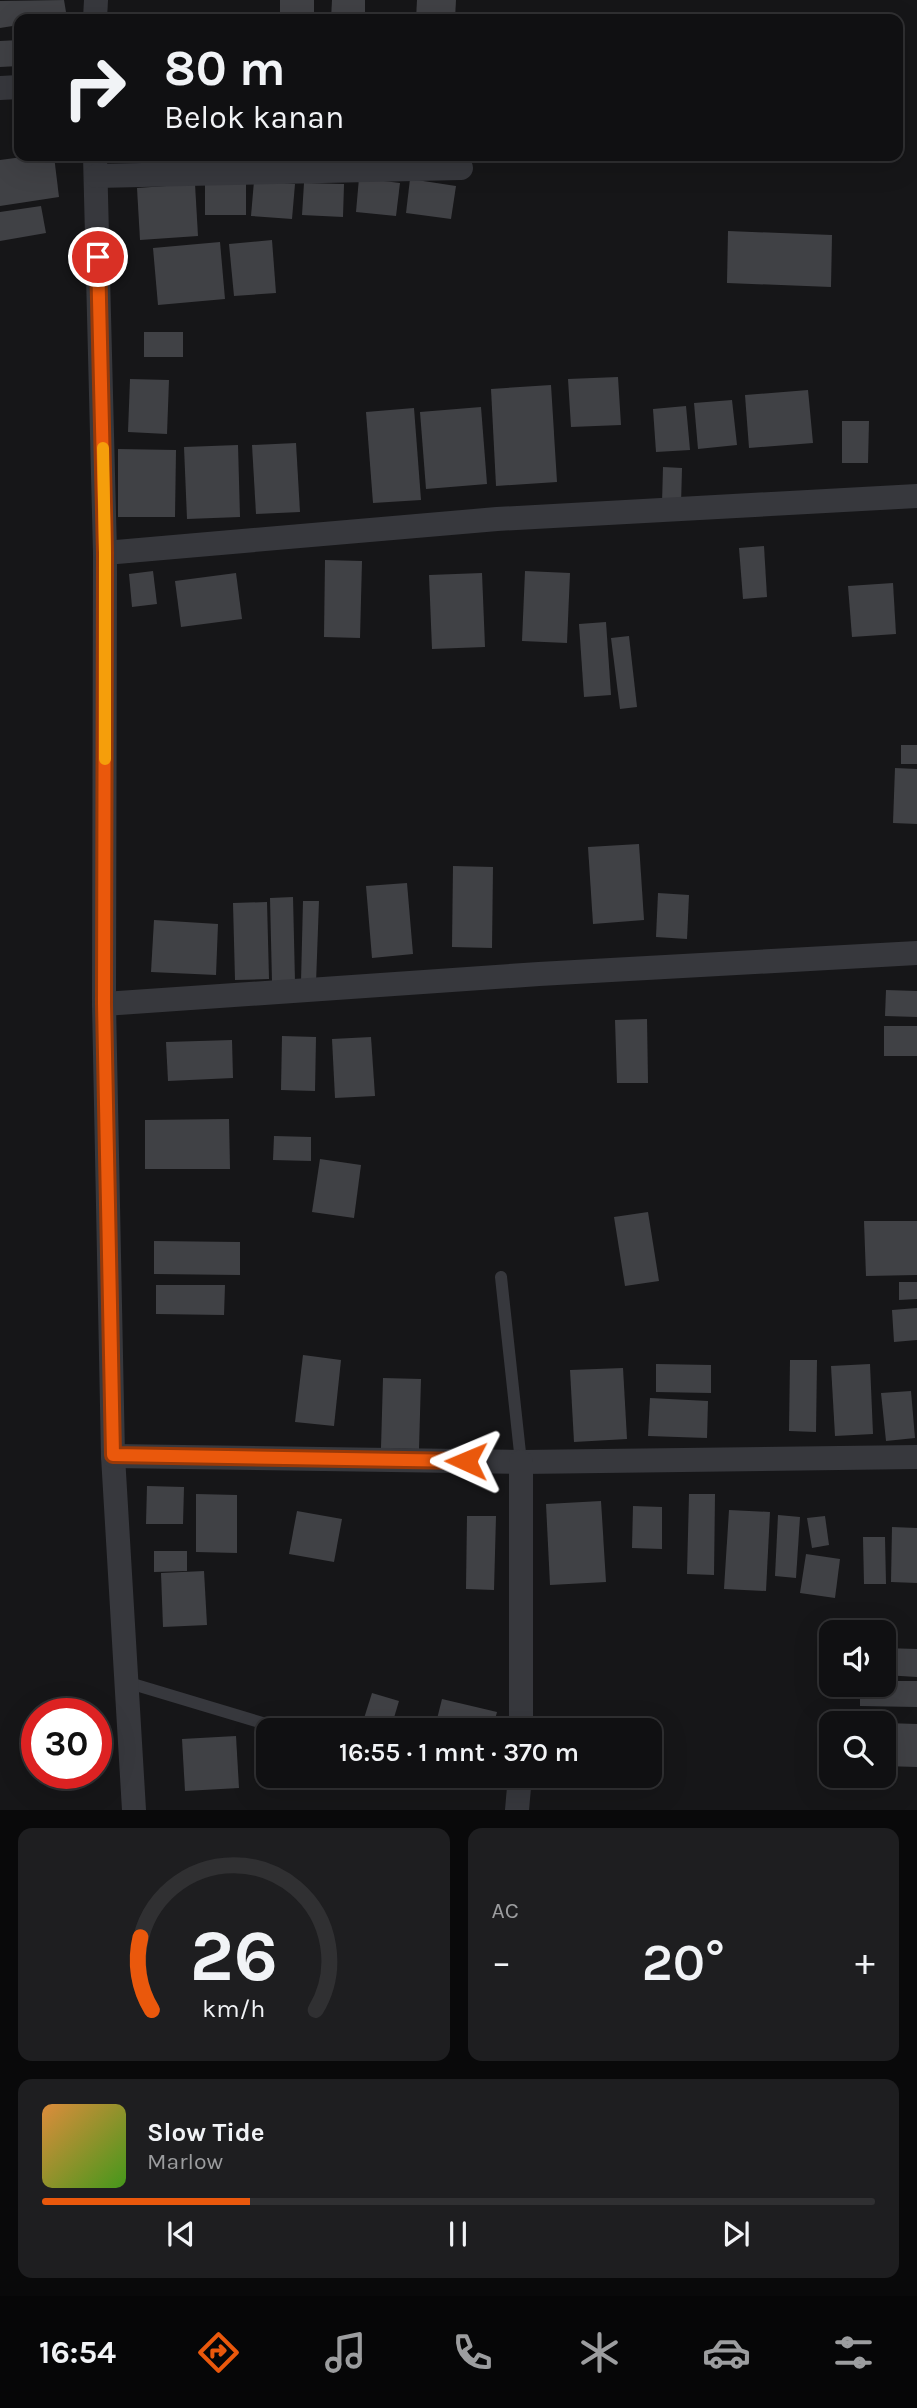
<!DOCTYPE html>
<html lang="id">
<head>
<meta charset="utf-8">
<style>
	body { margin:0; font-family:Karla,sans-serif; background:#1e1e20; color:#f1f3f6; height:100vh; display:flex; flex-direction:column; font-size:26px; white-space:nowrap }
	* { box-sizing:border-box; margin:0 }
	p { font-size:23px; color:#9c9d9f }
	.icon { flex:none; width:38px; height:38px; fill:none; stroke:currentColor; stroke-width:2; stroke-linecap:round; stroke-linejoin:round }
	.map { position:relative; height:1810px; overflow:hidden }
	.details { display:flex; flex-direction:column; gap:18px; padding:18px; background:#09090a; flex:1 }
	.details>* { flex:none }
	.guide { position:absolute; left:14px; top:14px; width:889px; height:147px; border-radius:14px; box-shadow:0 7px 28px #0002,0 0 0 2px #303032; background:#101012; color:#f1f3f6; overflow:hidden }
	.buttons { position:absolute; left:819px; top:1620px; display:grid; gap:14px }
	.buttons a { display:grid; place-items:center; width:77px; height:77px; border-radius:14px; background:#101012; box-shadow:0 7px 28px #0002,0 0 0 2px #303032; font-size:35px }
	.speed { position:absolute; left:21px; top:1698px; display:flex; gap:14px; font-size:35px; font-weight:700; text-align:center }
	.speed>* { display:grid; place-content:center; width:91px; height:91px; border-radius:50%; background:#101012; box-shadow:0 7px 28px #0002,0 0 0 2px #303032; line-height:1 }
	.speed .limit { border:10px solid #d22; background:#fff; color:#111 }
	.pin { position:absolute; display:grid; place-items:center; width:60px; height:60px; color:#fff; margin:-30px; border:4px solid #fff; border-radius:50%; box-shadow:0 2px 7px #0007 }
	.me { position:absolute; width:77px; margin:-38px; rotate:271deg; stroke-linejoin:round; filter:drop-shadow(0 0 5px #0008) }
	.turn { display:flex; align-items:center; gap:24px; height:147px; padding:0 35px; font-size:32px }
	.turn .icon { width:91px; height:91px; stroke-width:2.5 }
	.turn b { display:block; font-size:49px; line-height:60px }
	.big { font-size:52px; font-weight:600; line-height:1.1 }
	.details .tile { flex:1; display:flex; flex-direction:column; justify-content:center; gap:10px; min-width:0; padding:0 24px; border-radius:14px; background:#1e1e20 }
	.details .dial { align-items:center; gap:0 }
	.dial svg { height:182px; overflow:visible; fill:none; stroke:#303032; stroke-width:7; stroke-linecap:round; text-anchor:middle }
	.dial text { fill:#f1f3f6; stroke:none }
	.song { display:flex; align-items:center; gap:21px }
	.cover { width:84px; height:84px; border-radius:10px; background:linear-gradient(135deg,hsl(30 70% 55%),hsl(100 70% 35%)) }
	.played { height:7px; border-radius:4px; background:linear-gradient(90deg,#ea580c 25%,#303032 25%) }
	.keys { display:flex; justify-content:space-around; direction:ltr }
	.heat { display:flex; justify-content:space-between; align-items:center; font-size:38px; direction:ltr }
	.details .tiles { flex:1; display:grid; gap:18px; grid-template-columns:1fr 1fr }
	.tile:last-child { grid-column:span 2 }
	.trip { position:absolute; left:256px; top:1718px; width:406px; height:70px; border-radius:14px; background:#101012; box-shadow:0 7px 28px #0002,0 0 0 2px #303032; font-weight:600; line-height:70px; text-align:center }
	.dock { display:flex; height:112px; justify-content:space-around; align-items:center; background:#060607; color:#9c9d9f }
	.dock .icon { width:49px; height:49px }
	.dock .active { color:#ea580c }
	.dock b { font-size:32px; color:#f1f3f6 }
	.map>svg:first-child { display:block }
	.building { fill:#404145 }
	.lines { fill:none; stroke-linecap:round; stroke-linejoin:round }
	.service { stroke:#37383d; stroke-width:12 }
	.minor { stroke:#37383d; stroke-width:24 }
	.route-casing { stroke:#983908; stroke-width:18 }
	.route { stroke:#ea580c; stroke-width:12 }
	.slow { stroke:#f59e0b; stroke-width:12 }
</style>
</head>
<body>
<div class="map">
<svg width="917" height="1810" viewBox="0 0 917 1810">
	<rect width="100%" height="100%" fill="#161618"/>
	<g class="building">
		<polygon points="64,0 67,18 19,19 19,25 0,28 0,1"/>
		<rect x="280" y="0" width="34" height="19"/>
		<polygon points="332,0 365,0 365,19 331,19"/>
		<polygon points="417,0 456,0 455,19 416,19"/>
		<polygon points="19,40 19,66 0,67 0,41"/>
		<polygon points="30,156 54,156 59,197 0,206 0,160"/>
		<polygon points="207,156 243,156 242,164 207,162"/>
		<polygon points="251,156 297,156 297,163 251,164"/>
		<polygon points="304,156 353,156 352,164 304,162"/>
		<polygon points="359,178 400,183 396,216 356,212"/>
		<rect x="205" y="179" width="41" height="36"/>
		<polygon points="410,179 456,186 451,219 406,213"/>
		<polygon points="254,181 295,184 292,219 251,216"/>
		<polygon points="304,183 344,184 343,217 302,215"/>
		<polygon points="195,184 198,236 140,240 137,188"/>
		<polygon points="41,206 46,233 0,241 0,212"/>
		<polygon points="728,231 832,235 831,287 727,283"/>
		<polygon points="272,240 276,293 234,296 229,244"/>
		<polygon points="220,242 225,299 158,305 153,248"/>
		<rect x="144" y="332" width="39" height="25"/>
		<polygon points="618,377 621,425 571,427 568,379"/>
		<polygon points="130,379 169,380 167,434 128,432"/>
		<polygon points="551,385 557,482 496,486 491,389"/>
		<polygon points="808,390 813,443 749,448 745,395"/>
		<polygon points="732,400 737,445 698,449 694,403"/>
		<polygon points="686,406 690,450 656,452 653,409"/>
		<polygon points="481,407 487,484 426,489 420,412"/>
		<polygon points="414,408 421,500 373,503 366,412"/>
		<polygon points="842,421 869,421 868,463 842,463"/>
		<polygon points="296,443 300,512 256,514 252,445"/>
		<polygon points="238,445 240,517 187,519 184,447"/>
		<polygon points="118,449 176,450 175,517 118,517"/>
		<polygon points="663,467 682,468 681,505 662,504"/>
		<polygon points="764,546 767,597 743,599 739,548"/>
		<polygon points="325,560 362,561 360,638 324,637"/>
		<polygon points="153,571 157,604 132,607 129,574"/>
		<polygon points="525,571 570,573 567,643 522,641"/>
		<polygon points="236,573 242,619 181,627 175,581"/>
		<polygon points="482,573 485,647 432,649 429,575"/>
		<polygon points="893,583 896,634 852,637 848,586"/>
		<polygon points="606,622 611,695 584,697 579,624"/>
		<polygon points="629,636 637,707 620,709 611,638"/>
		<rect x="901" y="745" width="16" height="19"/>
		<polygon points="895,768 917,769 917,824 893,823"/>
		<polygon points="639,844 644,920 593,924 588,847"/>
		<polygon points="453,866 493,867 492,948 452,947"/>
		<polygon points="407,883 413,954 372,958 366,886"/>
		<polygon points="658,893 689,895 687,939 656,937"/>
		<polygon points="293,897 295,982 272,982 270,898"/>
		<polygon points="303,901 319,901 316,983 301,982"/>
		<polygon points="267,902 269,979 235,980 233,903"/>
		<polygon points="154,920 218,924 216,975 151,972"/>
		<polygon points="886,990 917,991 917,1017 885,1016"/>
		<polygon points="647,1019 648,1083 617,1083 615,1020"/>
		<rect x="884" y="1026" width="33" height="30"/>
		<polygon points="282,1036 316,1037 315,1091 281,1090"/>
		<polygon points="371,1037 375,1096 335,1098 332,1039"/>
		<polygon points="232,1040 233,1078 168,1081 166,1042"/>
		<polygon points="229,1119 230,1169 145,1169 145,1120"/>
		<polygon points="274,1136 311,1137 311,1161 273,1160"/>
		<polygon points="320,1159 361,1165 354,1218 312,1212"/>
		<polygon points="648,1212 659,1281 625,1286 614,1217"/>
		<polygon points="864,1221 917,1221 917,1275 866,1276"/>
		<polygon points="154,1241 240,1242 240,1275 154,1274"/>
		<polygon points="899,1282 917,1282 917,1299 899,1300"/>
		<polygon points="156,1285 225,1285 224,1315 156,1314"/>
		<polygon points="917,1308 917,1340 894,1342 892,1310"/>
		<polygon points="303,1355 341,1360 334,1426 295,1422"/>
		<polygon points="790,1360 817,1360 816,1432 789,1431"/>
		<polygon points="656,1364 711,1365 711,1393 656,1392"/>
		<polygon points="870,1364 873,1434 835,1436 831,1366"/>
		<polygon points="623,1368 627,1439 574,1442 570,1370"/>
		<polygon points="383,1378 421,1379 419,1449 381,1448"/>
		<polygon points="911,1391 915,1438 886,1441 881,1393"/>
		<polygon points="650,1398 708,1401 707,1438 648,1436"/>
		<polygon points="147,1486 184,1487 183,1524 146,1524"/>
		<polygon points="196,1494 237,1495 237,1553 196,1552"/>
		<polygon points="689,1494 715,1494 714,1575 687,1574"/>
		<polygon points="601,1501 606,1582 550,1585 546,1504"/>
		<polygon points="633,1506 662,1507 662,1549 632,1548"/>
		<polygon points="729,1510 770,1512 766,1591 724,1589"/>
		<polygon points="297,1511 342,1519 334,1562 289,1554"/>
		<polygon points="778,1515 800,1517 796,1578 775,1576"/>
		<polygon points="467,1516 496,1516 494,1590 466,1589"/>
		<polygon points="825,1516 829,1545 812,1548 807,1518"/>
		<polygon points="892,1527 917,1528 917,1583 891,1582"/>
		<polygon points="863,1537 885,1537 886,1584 864,1584"/>
		<polygon points="154,1551 187,1551 187,1571 154,1572"/>
		<polygon points="806,1554 840,1559 835,1598 800,1593"/>
		<polygon points="204,1571 207,1625 163,1627 161,1573"/>
		<polygon points="884,1648 917,1649 917,1677 884,1675"/>
		<polygon points="884,1681 917,1681 917,1707 860,1706 860,1685 884,1685"/>
		<polygon points="372,1693 399,1701 390,1731 360,1731"/>
		<polygon points="442,1699 497,1712 492,1731 434,1731"/>
		<polygon points="885,1723 917,1724 917,1767 884,1766"/>
		<polygon points="236,1736 239,1788 185,1791 182,1739"/>
	</g>
	<g class="lines">
		<g class="service">
			<polyline points="501,1277 521,1462"/>
			<polyline points="126,1682 289,1731"/>
		</g>
		<g class="minor">
			<polyline points="95,19 96,0"/>
			<polyline points="0,88 19,87"/>
			<polyline points="95,156 105,553 104,1004 113,1456 134,1810"/>
			<polyline points="96,176 461,168"/>
			<polyline points="105,553 497,519 917,496"/>
			<polyline points="104,1004 539,974 917,953"/>
			<polyline points="113,1456 521,1462 917,1457"/>
			<polyline points="521,1731 521,1462"/>
			<polyline points="517,1810 520,1776"/>
		</g>
	</g>
	<g class="lines">
		<defs>
			<polyline id="route" points="98,257 105,553 104,1004 113,1455 466,1461"/>
		</defs>
		<use href="#route" class="route-casing"/>
		<use href="#route" class="route"/>
		<polyline class="slow" points="103,448 105,553 105,759"/>
	</g>
</svg>
<div class="buttons">
<a><svg class="icon" aria-label="sound" viewBox="0 0 24 24"><path d="M4 9h4l5-4v14l-5-4H4zM17 9q2 3 0 6"/></svg></a>
<a><svg class="icon" aria-label="search" viewBox="0 0 24 24"><circle cx="10" cy="10" r="6"/><path d="M15 15l6 6"/></svg></a>
</div>
<div class="speed"><div class="limit">30</div></div>
<div class="pin" style="left:98px;top:257px;background:#d93025"><svg class="icon" aria-label="arrive" viewBox="0 0 24 24"><path d="M6 21V4h12l-3 4 3 4H6"/></svg></div>
<svg class="me" style="left:466px;top:1461px" viewBox="-20 -20 40 40"><path d="M0-17L14 15 0 8-14 15z" fill="#ea580c" stroke="#fff" stroke-width="4"/></svg>
<div class="trip">16:55 · 1 mnt · 370 m</div>
<div class="guide">
<div class="turn"><svg class="icon" aria-label="right" viewBox="0 0 24 24"><path d="M7 20v-9h11M14 6l5 5-5 5"/></svg><div><b>80 m</b>Belok kanan</div></div>
</div>
</div>
<section class="details">
<div class="tiles">
<div class="tile dial"><svg viewBox="0 0 100 80">
<path d="M14 69A42 42 0 1 1 86 69"/>
<path d="M14 69A42 42 0 0 1 9 37" stroke="#ea580c"/>
<text x="50" y="56" font-size="32" font-weight="700">26</text>
<text x="50" y="72" font-size="11">km/h</text>
</svg></div>
<div class="tile"><p>AC</p>
<div class="heat"><a>−</a><b class="big">20°</b><a>+</a></div>
</div>
<div class="tile">
<div class="song"><i class="cover"></i><div><b>Slow Tide</b><p>Marlow</p></div></div>
<div class="played"></div>
<div class="keys"><svg class="icon" aria-label="previous" viewBox="0 0 24 24"><path d="M18 5L8 12l10 7zM5 5v14"/></svg><svg class="icon" aria-label="pause" viewBox="0 0 24 24"><path d="M8 5v14M16 5v14"/></svg><svg class="icon" aria-label="next" viewBox="0 0 24 24"><path d="M6 5l10 7-10 7zM19 5v14"/></svg></div>
</div>
</div>
</section>
<nav class="dock">
<b>16:54</b>
<svg class="icon active" aria-label="directions" viewBox="0 0 24 24"><path d="M12 3l9 9-9 9-9-9zM9 14v-3h6M13 9l2 2-2 2"/></svg>
<svg class="icon" aria-label="music" viewBox="0 0 24 24"><path d="M9 18V5l10-2v13"/><circle cx="6" cy="18" r="3"/><circle cx="16" cy="16" r="3"/></svg>
<svg class="icon" aria-label="phone" viewBox="0 0 24 24"><path d="M5 4h4l2 5-3 2q2 4 5 5l2-3 5 2v4C11 20 4 13 5 4z"/></svg>
<svg class="icon" aria-label="climate" viewBox="0 0 24 24"><path d="M12 3v18M4 7l16 10M4 17L20 7"/></svg>
<svg class="icon" aria-label="car" viewBox="0 0 24 24"><path d="M5 17H2v-5l4-1 3-4h7l3 4 3 1v5h-3M9 17h6M6 11h13"/><circle cx="7" cy="17" r="2"/><circle cx="17" cy="17" r="2"/></svg>
<svg class="icon" aria-label="filters" viewBox="0 0 24 24"><path d="M4 7h16M4 17h16"/><circle cx="9" cy="7" r="2"/><circle cx="15" cy="17" r="2"/></svg>
</nav>
</body>
</html>
